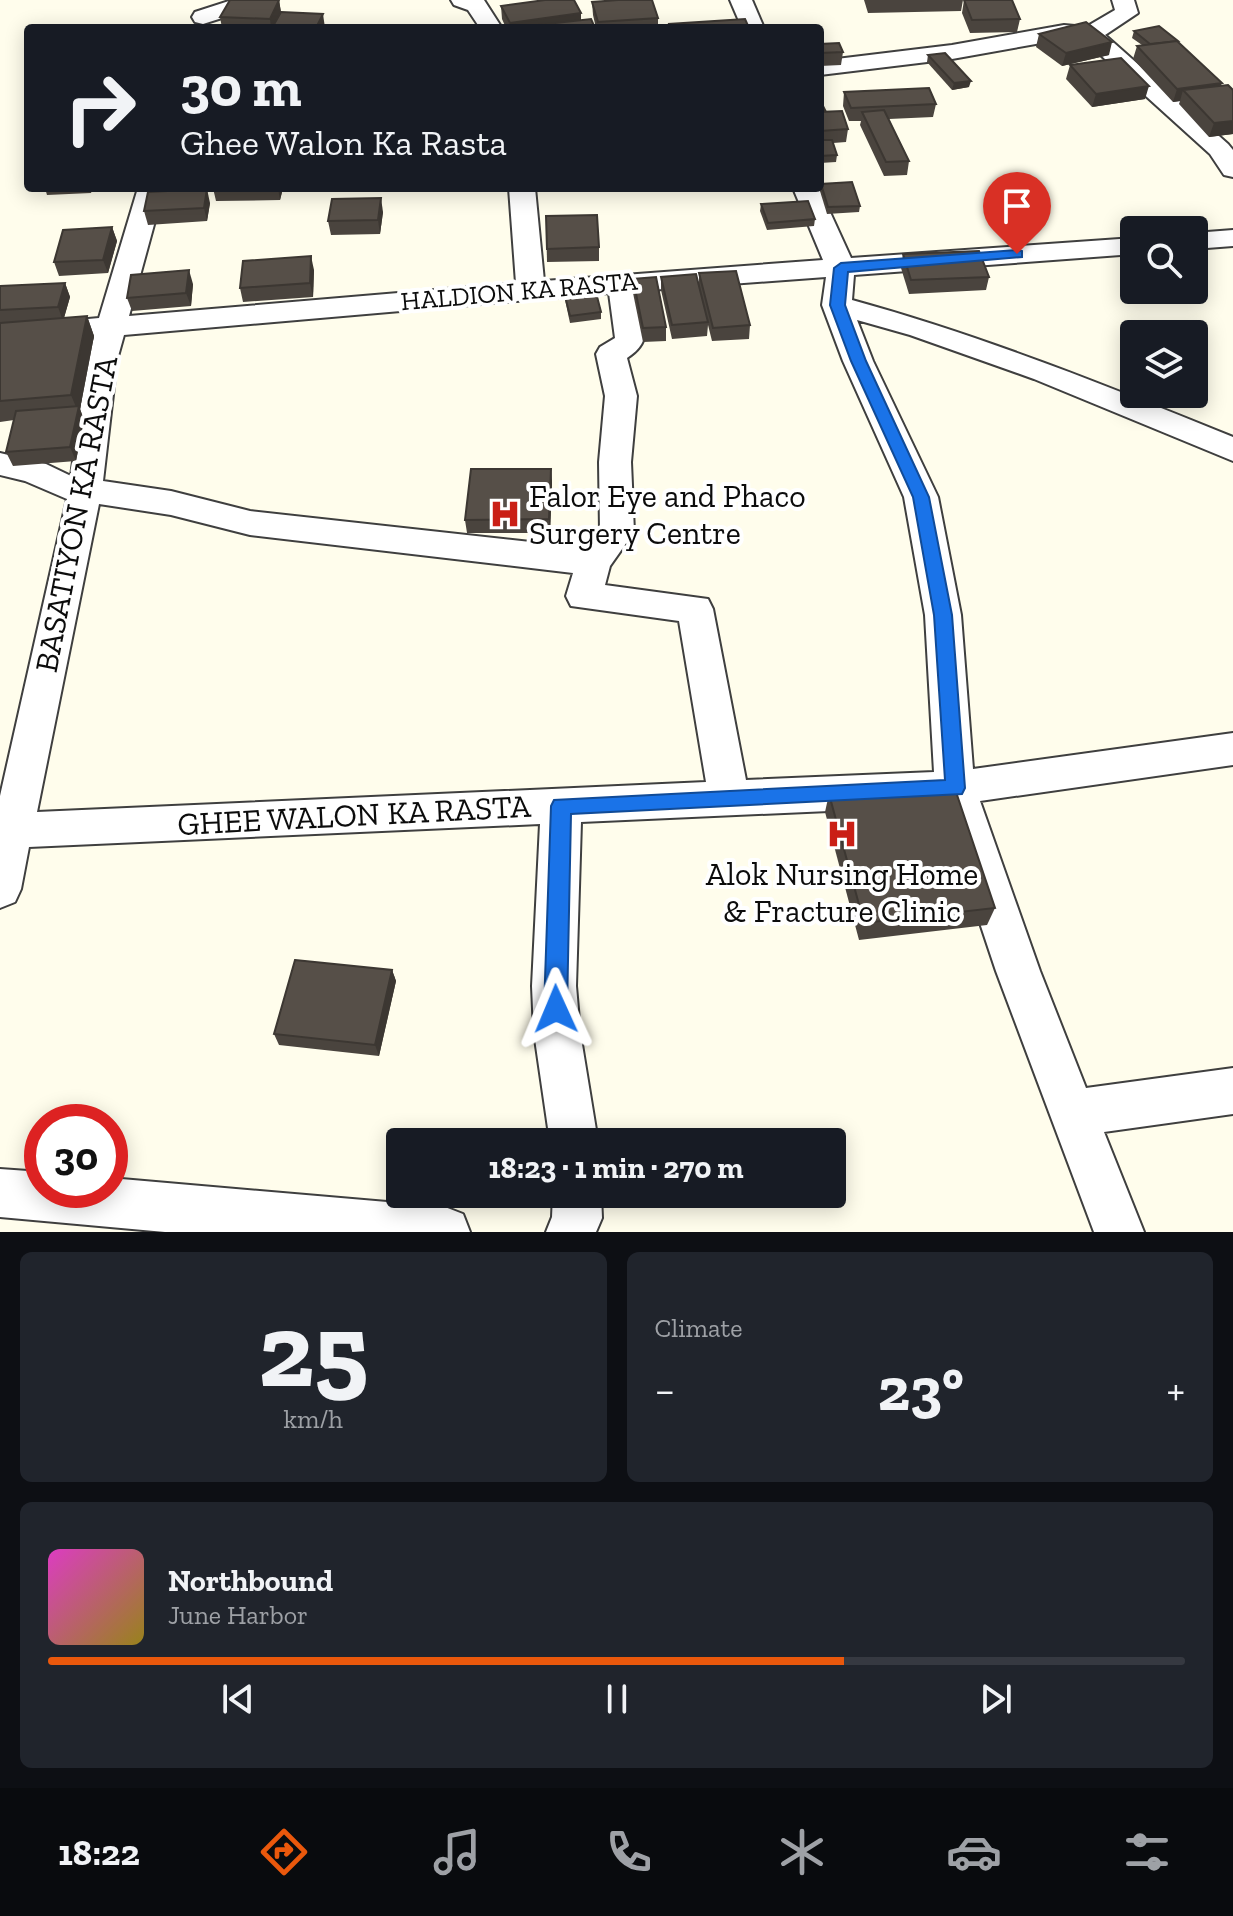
<!DOCTYPE html>
<html lang="en">
<head>
<meta charset="utf-8">
<style>
	body { margin:0; font-family:"Zilla Slab",serif; background:#20242c; color:#f1f3f6; height:100vh; display:flex; flex-direction:column; font-size:30px; white-space:nowrap }
	* { box-sizing:border-box; margin:0 }
	p { font-size:26px; color:#9ea1a6 }
	.icon { flex:none; width:44px; height:44px; fill:none; stroke:currentColor; stroke-width:2; stroke-linecap:round; stroke-linejoin:round }
	.map { position:relative; height:1232px; overflow:hidden }
	.details { display:flex; flex-direction:column; gap:20px; padding:20px; background:#0d0f14; flex:1 }
	.details>* { flex:none }
	.hud { position:absolute; left:24px; top:24px; width:800px; height:168px; border-radius:8px; box-shadow:0 4px 20px #0003; background:#171b24; color:#f1f3f6; overflow:hidden }
	.fabs { position:absolute; left:1120px; top:216px; display:grid; gap:16px }
	.fabs a { display:grid; place-items:center; width:88px; height:88px; border-radius:8px; background:#171b24; box-shadow:0 4px 20px #0003; font-size:40px }
	.speed { position:absolute; left:24px; top:1104px; display:flex; gap:16px; font-size:40px; font-weight:700; text-align:center }
	.speed>* { display:grid; place-content:center; width:104px; height:104px; border-radius:50%; background:#171b24; box-shadow:0 4px 20px #0003; line-height:1 }
	.speed .limit { border:12px solid #d22; background:#fff; color:#111 }
	.pin { position:absolute; display:grid; place-items:center; width:68px; height:68px; color:#fff; margin:-82px -34px; border-radius:50% 50% 50% 0; rotate:-45deg; box-shadow:0 0 8px #0007 }
	.pin .icon { rotate:45deg }
	.me { position:absolute; width:88px; margin:-44px; rotate:359deg; stroke-linejoin:round; filter:drop-shadow(0 0 6px #0008) }
	.turn { display:flex; align-items:center; gap:28px; height:168px; padding:0 24px; font-size:36px }
	.turn .icon { width:104px; height:104px; stroke-width:2.5 }
	.turn b { display:block; font-size:56px; line-height:68px }
	.big { font-size:60px; font-weight:700; line-height:1.1 }
	.details .card { flex:1; display:flex; flex-direction:column; justify-content:center; gap:12px; min-width:0; padding:0 28px; border-radius:12px; background:#20242c }
	.details .dial { align-items:center; gap:0 }
	.dial b { font-size:104px; line-height:1 }
	.song { display:flex; align-items:center; gap:24px }
	.cover { width:96px; height:96px; border-radius:12px; background:linear-gradient(135deg,hsl(310 70% 55%),hsl(50 70% 35%)) }
	.played { height:8px; border-radius:4px; background:linear-gradient(90deg,#ea580c 70%,#363941 70%) }
	.keys { display:flex; justify-content:space-around; direction:ltr }
	.heat { display:flex; justify-content:space-between; align-items:center; font-size:44px; direction:ltr }
	.details .tiles { flex:1; display:grid; gap:20px; grid-template-columns:1fr 1fr }
	.card:last-child { grid-column:span 2 }
	.trip { position:absolute; left:386px; top:1128px; width:460px; height:80px; border-radius:8px; background:#171b24; box-shadow:0 4px 20px #0003; font-weight:700; line-height:80px; text-align:center }
	.tab-bar { display:flex; height:128px; justify-content:space-around; align-items:center; background:#090b0e; color:#9ea1a6 }
	.tab-bar .icon { width:56px; height:56px }
	.tab-bar .on { color:#ea580c }
	.tab-bar b { font-size:36px; color:#f1f3f6 }
	.map>svg:first-child { display:block }
	.lines { fill:none; stroke-linecap:round; stroke-linejoin:round }
	.street-casing { stroke:#3f3f3f; stroke-width:4 }
	.street { fill:#fff; fill-rule:evenodd }
	.wall { fill:#4a443e }
	.shaded-wall { fill:#3c3732 }
	.building { fill:#564f48; stroke:#3c3732; stroke-width:2 }
	.route { fill:#1a73e8; stroke:#114b97; stroke-width:2 }
	.labels { text-anchor:middle; stroke-width:8; stroke-linejoin:round; paint-order:stroke }
	.far-street-label { font-size:26px; fill:#0c0c0c; stroke:#fff }
	.poi-label { font-size:32px; fill:#0c0c0c; stroke:#fff; text-anchor:start }
	.street-label { font-size:32px; fill:#0c0c0c; stroke:#fff }
</style>
</head>
<body>
<div class="map">
<svg width="1233" height="1232" viewBox="0 0 1233 1232">
	<rect width="100%" height="100%" fill="#fffdec"/>
	<g class="lines">
		<defs>
			<g id="street">
				<polygon points="232,0 266,0 263,5 203,24 195,22 192,17 195,12"/>
				<polygon points="451,0 484,0 502,28 480,28 468,10 454,5"/>
				<polygon points="730,0 752,0 764,28 742,28"/>
				<polygon points="1112,0 1134,0 1138,13 1105,35 1228,144 1233,150 1233,177 1224,175 1210,154 1084,40 1064,39 952,59 820,75 820,61 952,45 1064,25 1086,27 1115,10"/>
				<path d="M138,188H164L129,316L516,283L509,188H535L544,281L823,260L793,188H819L851,258L1134,238V254L854,275L852,300C983,336 1107,386 1233,437V461L1034,379L910,335L857,320L873,361L938,497L961,615L973,769L1233,733V765L980,801L1040,971L1086,1088L1233,1068V1114L1104,1132L1144,1232H1094L996,971L941,806L581,822L576,986L580,1032L598,1142H550L534,1032L532,986L540,824L29,847L21,889L15,902L0,908V796L67,499L25,481L0,475V453L46,464L71,476L87,360L94,337L0,345V327L99,318ZM826,277L822,305L843,361L904,497L925,615L934,772L746,780L713,609L708,599L605,585L610,566L634,532L631,462L637,396L627,358C656,340 643,319 637,291ZM609,293L615,338L600,347L596,354L605,396L599,462L600,530L585,548L250,511L171,491L103,481L117,360L124,335ZM99,504L171,515L250,535L573,573L566,596L571,606L679,621L706,782L37,812Z"/>
				<polygon points="1233,230 1233,246 1194,249 1194,233"/>
				<polygon points="0,1169 42,1172 42,1190 110,1190 110,1178 445,1207 463,1214 470,1232 165,1232 0,1217"/>
				<polygon points="553,1194 601,1194 602,1218 596,1232 546,1232 552,1217"/>
			</g>
		</defs>
		<use href="#street" class="street-casing"/>
		<use href="#street" class="street"/>
	</g>
	<g class="wall">
		<polygon points="279,0 281,12 325,28 222,28 220,17"/>
		<polygon points="864,0 963,0 961,11 868,13"/>
		<polygon points="964,0 1020,19 1017,32 970,33 962,13"/>
		<polygon points="592,2 658,18 658,28 596,28 593,15"/>
		<polygon points="501,6 581,13 581,20 595,28 506,28 502,19"/>
		<polygon points="1134,31 1221,86 1233,90 1233,134 1209,137 1179,104 1180,101 1173,102 1133,59 1137,46 1142,45 1132,38"/>
		<polygon points="1039,34 1109,55 1062,66 1036,47"/>
		<polygon points="820,44 843,52 841,65 820,66"/>
		<polygon points="928,55 969,87 952,90 927,62"/>
		<polygon points="1070,65 1145,99 1092,107 1066,79"/>
		<polygon points="844,92 936,104 933,117 889,119 909,161 907,175 884,176 860,125 861,121 849,121 843,106"/>
		<polygon points="820,102 826,112 848,129 846,142 833,143 837,155 836,162 820,163"/>
		<polygon points="821,184 860,206 859,212 827,214 820,191"/>
		<polygon points="45,188 93,188 91,193 47,195"/>
		<polygon points="213,188 283,188 280,200 216,201"/>
		<polygon points="210,203 207,221 148,225 144,211"/>
		<polygon points="761,204 815,219 814,226 767,230 760,211"/>
		<polygon points="383,212 380,234 331,235 328,221"/>
		<polygon points="546,216 599,247 599,261 547,262"/>
		<polygon points="112,227 117,241 108,273 59,276 54,262"/>
		<polygon points="903,254 989,277 986,290 909,294 901,268"/>
		<polygon points="314,270 313,297 243,302 240,288"/>
		<polygon points="699,273 750,325 749,339 712,341 708,325 707,336 672,339 661,290 661,277 699,284"/>
		<polygon points="633,279 666,327 666,341 643,342 633,293"/>
		<polygon points="65,283 70,297 64,318 87,316 94,336 80,409 84,420 76,461 13,466 6,452 14,420 0,422 0,286"/>
		<polygon points="193,284 191,306 132,311 127,298"/>
		<polygon points="563,288 601,312 601,319 570,323 564,295"/>
		<polygon points="551,469 552,483 550,533 467,533 465,520"/>
		<polygon points="829,794 995,908 987,925 859,940 825,812"/>
		<polygon points="392,970 396,981 379,1056 279,1045 274,1034"/>
	</g>
	<g class="shaded-wall">
		<polygon points="279,0 281,13 274,28 271,28 270,19"/>
		<polygon points="581,13 581,26 510,28 510,23"/>
		<polygon points="323,14 325,28 316,28"/>
		<polygon points="1112,42 1109,55 1062,66 1066,53"/>
		<polygon points="971,81 969,87 952,90 954,83"/>
		<polygon points="1222,83 1217,96 1183,90 1180,101 1173,102 1177,89"/>
		<polygon points="1149,86 1145,99 1092,107 1096,94"/>
		<polygon points="1233,121 1233,134 1209,137 1214,123"/>
		<polygon points="278,188 283,188 280,200"/>
		<polygon points="207,189 210,203 207,221 204,208"/>
		<polygon points="381,198 383,212 380,234 378,220"/>
		<polygon points="112,227 117,241 108,273 103,260"/>
		<polygon points="311,256 314,270 313,297 310,283"/>
		<polygon points="189,270 193,284 191,306 186,293"/>
		<polygon points="65,283 70,297 63,321 58,307"/>
		<polygon points="87,316 94,336 80,409 84,420 76,461 70,447 78,412 71,395"/>
		<polygon points="551,469 552,483 550,533 549,519"/>
		<polygon points="392,970 396,981 379,1056 375,1045"/>
	</g>
	<g class="building">
		<polygon points="230,0 279,0 270,19 220,17"/>
		<polygon points="545,0 574,0 581,13 510,23 501,6"/>
		<polygon points="618,0 652,0 658,18 598,22 592,2"/>
		<polygon points="964,0 1012,0 1020,19 972,20"/>
		<polygon points="281,12 323,14 316,28 272,28"/>
		<polygon points="591,19 595,28 520,27"/>
		<polygon points="745,19 749,28 670,28 669,24"/>
		<polygon points="1086,22 1112,42 1066,53 1039,34"/>
		<polygon points="795,25 796,28 770,28 769,26"/>
		<polygon points="1159,26 1178,41 1150,44 1134,31"/>
		<polygon points="1177,41 1222,83 1177,89 1137,46"/>
		<polygon points="839,43 843,52 820,53 820,44"/>
		<polygon points="945,53 971,81 954,83 928,55"/>
		<polygon points="1121,58 1149,86 1096,94 1070,65"/>
		<polygon points="1228,85 1233,90 1233,121 1214,123 1183,90"/>
		<polygon points="929,88 936,104 851,108 844,92"/>
		<polygon points="820,102 821,102 826,112 820,112"/>
		<polygon points="884,110 909,161 886,162 862,112"/>
		<polygon points="842,111 848,129 820,131 820,112"/>
		<polygon points="820,140 832,140 837,155 820,156"/>
		<polygon points="852,182 860,206 828,207 821,184"/>
		<polygon points="207,189 204,208 144,211 148,192"/>
		<polygon points="381,198 378,220 328,221 332,199"/>
		<polygon points="808,201 815,219 768,223 761,204"/>
		<polygon points="597,215 599,247 547,249 546,216"/>
		<polygon points="112,227 103,260 54,262 63,230"/>
		<polygon points="979,251 989,277 911,280 903,254"/>
		<polygon points="311,256 310,283 240,288 243,261"/>
		<polygon points="189,270 186,293 127,298 131,275"/>
		<polygon points="736,271 750,325 713,328 699,273"/>
		<polygon points="696,274 708,322 672,325 661,277"/>
		<polygon points="656,277 666,327 643,328 633,279"/>
		<polygon points="65,283 58,307 0,310 0,286"/>
		<polygon points="594,285 601,312 570,316 563,288"/>
		<polygon points="87,316 71,395 0,401 0,323"/>
		<polygon points="79,406 70,447 6,452 16,411"/>
		<polygon points="471,469 551,469 549,519 465,520"/>
		<polygon points="952,780 995,908 864,923 829,794"/>
		<polygon points="295,960 392,970 375,1045 274,1034"/>
	</g>
	<polygon class="route" points="1017,250 1022,251 1022,257 848,272 845,305 866,361 929,497 952,615 965,788 962,794 571,814 567,1009 564,1017 556,1020 548,1017 544,1009 551,806 554,800 945,780 934,615 913,497 851,361 830,305 834,268 841,263"/>
	<defs>
		<symbol id="hospital-bare" viewBox="-9 -9 18 18"><path d="M-5-5h3v3.5h4V-5h3V5h-3V1.5h-4V5h-3Z" fill="#ca1f16" stroke="#fff" stroke-width="2.5" paint-order="stroke"/></symbol>
	</defs>
	<g fill-rule="evenodd">
		<use href="#hospital-bare" x="483" y="492" width="44" height="44"/>
		<use href="#hospital-bare" x="820" y="812" width="44" height="44"/>
	</g>
	<g class="labels">
		<g class="far-street-label">
			<text transform="translate(519 291) rotate(-5)" y="9">HALDION KA RASTA</text>
		</g>
		<g class="poi-label">
			<text x="529" y="507">Falor Eye and Phaco<tspan x="529" dy="37">Surgery Centre</tspan></text>
			<text x="842" y="885" text-anchor="middle">Alok Nursing Home<tspan x="842" dy="37">&amp; Fracture Clinic</tspan></text>
		</g>
		<g class="street-label">
			<text transform="translate(76 514) rotate(-79)" y="11">BASATIYON KA RASTA</text>
			<text transform="translate(354 815) rotate(-3)" y="11">GHEE WALON KA RASTA</text>
		</g>
	</g>
</svg>
<div class="fabs">
<a><svg class="icon" aria-label="search" viewBox="0 0 24 24"><circle cx="10" cy="10" r="6"/><path d="M15 15l6 6"/></svg></a>
<a><svg class="icon" aria-label="layers" viewBox="0 0 24 24"><path d="M12 4l9 5-9 5-9-5zM3 14l9 5 9-5"/></svg></a>
</div>
<div class="speed"><div class="limit">30</div></div>
<div class="pin" style="left:1017px;top:254px;background:#d93025"><svg class="icon" aria-label="arrive" viewBox="0 0 24 24"><path d="M6 21V4h12l-3 4 3 4H6"/></svg></div>
<svg class="me" style="left:556px;top:1009px" viewBox="-20 -20 40 40"><path d="M0-17L14 15 0 8-14 15z" fill="#1a73e8" stroke="#fff" stroke-width="4"/></svg>
<div class="trip">18:23 · 1 min · 270 m</div>
<div class="hud">
<div class="turn"><svg class="icon" aria-label="right" viewBox="0 0 24 24"><path d="M7 20v-9h11M14 6l5 5-5 5"/></svg><div><b>30 m</b>Ghee Walon Ka Rasta</div></div>
</div>
</div>
<section class="details">
<div class="tiles">
<div class="card dial"><b>25</b><p>km/h</p></div>
<div class="card"><p>Climate</p>
<div class="heat"><a>−</a><b class="big">23°</b><a>+</a></div>
</div>
<div class="card">
<div class="song"><i class="cover"></i><div><b>Northbound</b><p>June Harbor</p></div></div>
<div class="played"></div>
<div class="keys"><svg class="icon" aria-label="previous" viewBox="0 0 24 24"><path d="M18 5L8 12l10 7zM5 5v14"/></svg><svg class="icon" aria-label="pause" viewBox="0 0 24 24"><path d="M8 5v14M16 5v14"/></svg><svg class="icon" aria-label="next" viewBox="0 0 24 24"><path d="M6 5l10 7-10 7zM19 5v14"/></svg></div>
</div>
</div>
</section>
<nav class="tab-bar">
<b>18:22</b>
<svg class="icon on" aria-label="directions" viewBox="0 0 24 24"><path d="M12 3l9 9-9 9-9-9zM9 14v-3h6M13 9l2 2-2 2"/></svg>
<svg class="icon" aria-label="music" viewBox="0 0 24 24"><path d="M9 18V5l10-2v13"/><circle cx="6" cy="18" r="3"/><circle cx="16" cy="16" r="3"/></svg>
<svg class="icon" aria-label="phone" viewBox="0 0 24 24"><path d="M5 4h4l2 5-3 2q2 4 5 5l2-3 5 2v4C11 20 4 13 5 4z"/></svg>
<svg class="icon" aria-label="climate" viewBox="0 0 24 24"><path d="M12 3v18M4 7l16 10M4 17L20 7"/></svg>
<svg class="icon" aria-label="car" viewBox="0 0 24 24"><path d="M5 17H2v-5l4-1 3-4h7l3 4 3 1v5h-3M9 17h6M6 11h13"/><circle cx="7" cy="17" r="2"/><circle cx="17" cy="17" r="2"/></svg>
<svg class="icon" aria-label="filters" viewBox="0 0 24 24"><path d="M4 7h16M4 17h16"/><circle cx="9" cy="7" r="2"/><circle cx="15" cy="17" r="2"/></svg>
</nav>
</body>
</html>
